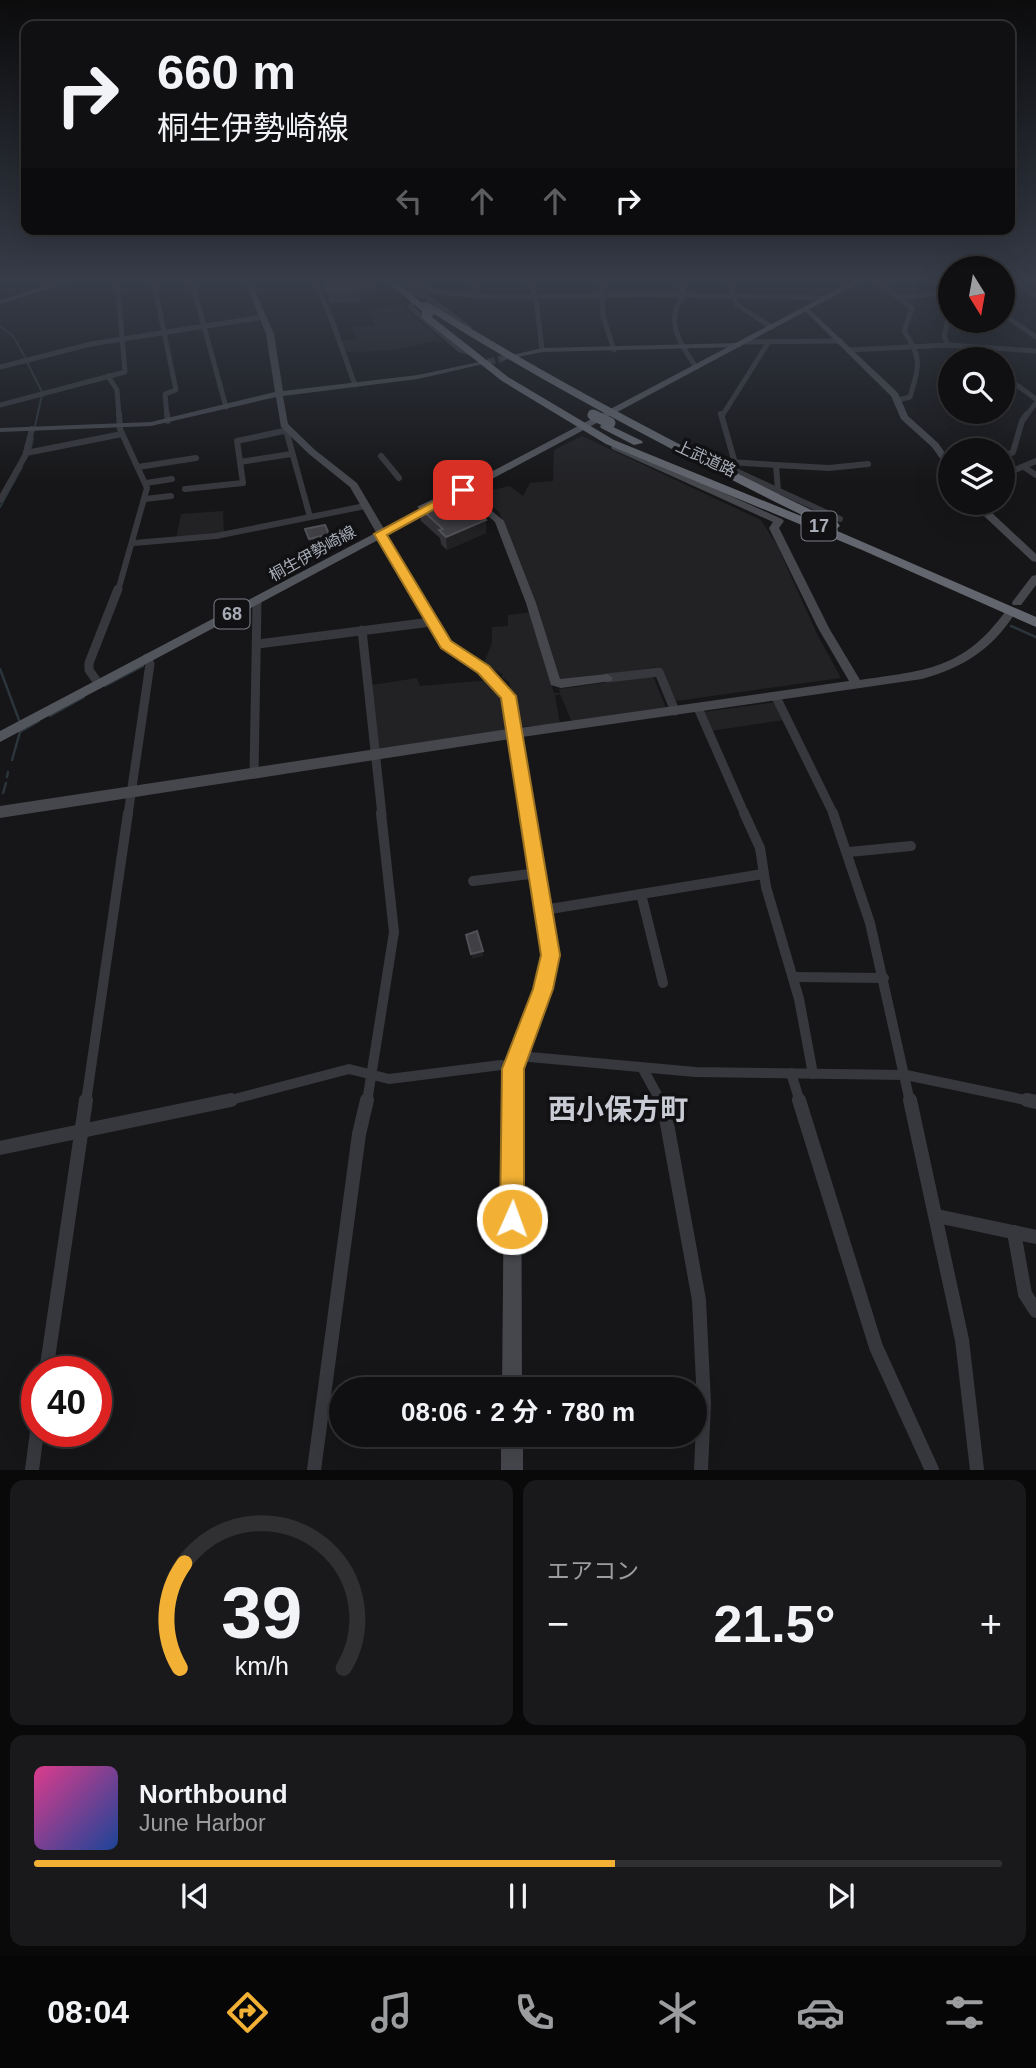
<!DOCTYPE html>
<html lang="ja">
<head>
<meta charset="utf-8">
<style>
	body { margin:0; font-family:Arial,"Noto Sans JP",sans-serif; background:#19191b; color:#f1f3f6; height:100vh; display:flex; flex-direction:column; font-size:26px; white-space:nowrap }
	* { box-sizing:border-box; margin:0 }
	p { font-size:23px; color:#9c9d9f }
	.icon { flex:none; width:38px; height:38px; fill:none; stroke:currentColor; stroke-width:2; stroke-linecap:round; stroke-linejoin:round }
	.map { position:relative; height:1470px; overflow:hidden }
	.panel { display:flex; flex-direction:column; gap:10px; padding:10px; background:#09090a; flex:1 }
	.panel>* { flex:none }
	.guide { position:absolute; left:21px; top:21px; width:994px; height:214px; border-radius:14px; box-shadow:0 7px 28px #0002,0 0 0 2px #303032; background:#101012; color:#f1f3f6; overflow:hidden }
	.needle { width:46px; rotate:169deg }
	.tools { position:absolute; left:938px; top:256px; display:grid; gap:14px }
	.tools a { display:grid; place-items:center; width:77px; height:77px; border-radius:50%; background:#101012; box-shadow:0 7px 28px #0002,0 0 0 2px #303032; font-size:35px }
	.speed { position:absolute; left:21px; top:1356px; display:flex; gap:14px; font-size:35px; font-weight:700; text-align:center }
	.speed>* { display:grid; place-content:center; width:91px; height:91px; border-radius:50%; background:#101012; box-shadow:0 7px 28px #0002,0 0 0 2px #303032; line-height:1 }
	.speed .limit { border:10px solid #d22; background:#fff; color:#111 }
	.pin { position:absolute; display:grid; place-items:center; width:60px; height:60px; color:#fff; margin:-30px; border-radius:14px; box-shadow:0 4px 10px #0006 }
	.me { position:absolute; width:77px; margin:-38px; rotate:2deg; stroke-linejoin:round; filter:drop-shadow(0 0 5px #0008) }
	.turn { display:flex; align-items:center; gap:24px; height:147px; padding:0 21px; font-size:32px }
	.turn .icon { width:91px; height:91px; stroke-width:2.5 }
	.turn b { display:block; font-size:49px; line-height:60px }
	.lanes { display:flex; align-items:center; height:66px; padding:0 21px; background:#0003; justify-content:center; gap:35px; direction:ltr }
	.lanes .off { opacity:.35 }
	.big { font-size:52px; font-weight:700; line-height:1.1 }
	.panel .card { flex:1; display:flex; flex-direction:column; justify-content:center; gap:10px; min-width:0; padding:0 24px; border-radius:14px; background:#19191b }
	.panel .dial { align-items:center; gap:0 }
	.dial svg { height:182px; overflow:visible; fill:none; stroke:#303032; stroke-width:7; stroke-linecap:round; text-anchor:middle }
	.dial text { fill:#f1f3f6; stroke:none }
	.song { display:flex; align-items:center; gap:21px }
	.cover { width:84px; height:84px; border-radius:10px; background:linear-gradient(135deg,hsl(330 70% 55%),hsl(220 70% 35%)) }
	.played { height:7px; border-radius:4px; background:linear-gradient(90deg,#f2b134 60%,#303032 60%) }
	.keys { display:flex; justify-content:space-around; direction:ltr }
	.heat { display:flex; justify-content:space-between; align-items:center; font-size:38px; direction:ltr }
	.panel .tiles { flex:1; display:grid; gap:10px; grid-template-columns:1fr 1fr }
	.card:last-child { grid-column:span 2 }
	.trip { position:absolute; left:329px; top:1377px; width:378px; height:70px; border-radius:35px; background:#101012; box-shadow:0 7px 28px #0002,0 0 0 2px #303032; font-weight:700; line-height:70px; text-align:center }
	.dock { display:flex; height:112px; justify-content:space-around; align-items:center; background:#060607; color:#9c9d9f }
	.dock .icon { width:49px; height:49px }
	.dock .selected { color:#f2b134 }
	.dock b { font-size:32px; color:#f1f3f6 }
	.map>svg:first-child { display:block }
	.built { fill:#222225 }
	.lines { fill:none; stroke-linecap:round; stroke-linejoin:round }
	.stream-far1 { stroke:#2c353c; stroke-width:2 }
	.stream { stroke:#2c353c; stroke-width:2.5 }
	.secondary-tunnel { stroke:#333438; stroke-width:7; stroke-dasharray:7 3.5; stroke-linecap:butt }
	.street-far4 { stroke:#37383d; stroke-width:5 }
	.street-far3 { stroke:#37383d; stroke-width:6 }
	.street-far2 { stroke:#37383d; stroke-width:9 }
	.street-far1 { stroke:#37383d; stroke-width:10 }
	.street { stroke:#37383d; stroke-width:14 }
	.secondary { fill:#45474d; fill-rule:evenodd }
	.primary { fill:#53555c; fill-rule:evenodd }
	.highway { fill:#63666e; fill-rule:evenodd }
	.highway-bridge { stroke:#63666e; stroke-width:11 }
	.wall { fill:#323236 }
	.shaded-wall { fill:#212124 }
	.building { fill:#3f3f44; stroke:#4f5156; stroke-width:2 }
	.route { fill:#f2b134; stroke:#9d7322; stroke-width:2 }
	.labels { text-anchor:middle; stroke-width:7; stroke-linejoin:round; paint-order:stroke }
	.far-street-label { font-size:16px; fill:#a8adb8; stroke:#111113 }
	.shield { fill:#111113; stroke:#7b7e86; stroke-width:2 }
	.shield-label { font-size:18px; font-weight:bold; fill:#a8adb8 }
	.near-quarter-label { font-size:28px; font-weight:bold; fill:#c9ccd4; stroke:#111113 }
</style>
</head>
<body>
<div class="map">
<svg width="1036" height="1470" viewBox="0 0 1036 1470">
	<rect width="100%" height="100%" fill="#161618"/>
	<g class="built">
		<polygon points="400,305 444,342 423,342 424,344 386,351 347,352 341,340 357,339 351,327 374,326 369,310"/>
		<polygon points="582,436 761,520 777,545 817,634 841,678 676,701 661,668 658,667 563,680 557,678 536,608 499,512 477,493 510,486 523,496 530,483 553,481 554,450"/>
		<polygon points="223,511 224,533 176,538 181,514"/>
		<polygon points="530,612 554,693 560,693 559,689 653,676 666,708 572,722 560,694 555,695 560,724 519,727 509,682 501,677 503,674 483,665 492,643 492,627 508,626 508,615"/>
		<polygon points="417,678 420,686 490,680 505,701 511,725 506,730 382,750 379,748 371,685"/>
		<polygon points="776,702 784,720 711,731 703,712"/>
	</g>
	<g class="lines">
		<g class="stream-far1">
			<polyline points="0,326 13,336 26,359"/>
			<polyline points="27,362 42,392"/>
			<polyline points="35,426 42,395"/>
			<polyline points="30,452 33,438"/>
			<polyline points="0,507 22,467"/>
		</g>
		<g class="stream">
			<polyline points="1011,626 1036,637"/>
			<polyline points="0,669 19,720"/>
			<polyline points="105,686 143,666"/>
			<polyline points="50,716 84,697"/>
			<polyline points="12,760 20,732 39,721"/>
			<polyline points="7,777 8,772"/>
			<polyline points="3,793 6,783"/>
		</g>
		<polyline class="secondary-tunnel" points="488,362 504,358"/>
		<g class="street-far4">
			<polyline points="153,279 176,390 165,394 167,416"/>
			<polyline points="191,279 226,407"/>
			<path d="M313,279C332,314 341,348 355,385"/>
			<polyline points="469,279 480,296"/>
			<polyline points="528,279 536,298 542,350"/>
			<polyline points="601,279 603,316 614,350"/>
			<polyline points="729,279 737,305 772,327"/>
			<path d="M875,279L912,308L904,331C923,359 919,366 910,397L898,400"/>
			<polyline points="1009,279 1036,296"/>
			<path d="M400,282C465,304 539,295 607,295C681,294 754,296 827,298"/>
			<polyline points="1003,286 1036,283"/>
			<polyline points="412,292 426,296 469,328"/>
			<path d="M685,294C663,319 680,344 696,367"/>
			<polyline points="936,294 950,304"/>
			<polyline points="899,298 950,292"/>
			<polyline points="413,300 410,307 460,350 469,352"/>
			<polyline points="1003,314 1036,337"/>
			<polyline points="743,342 841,341"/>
			<polyline points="948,345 944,336 950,312"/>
			<polyline points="849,350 948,345 1036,351"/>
			<polyline points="0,367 91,344 263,317"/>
			<polyline points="1003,375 1036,399"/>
			<polyline points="108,376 117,390 119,416"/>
			<polyline points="0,405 125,372 117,279"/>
			<polyline points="722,416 768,343"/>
			<polyline points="1026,416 1036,403"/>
		</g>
		<g class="street-far3">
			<polyline points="167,414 168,421"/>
			<polyline points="721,414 735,463"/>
			<polyline points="286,430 310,517"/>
			<polyline points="26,453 122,434"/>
			<polyline points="699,454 840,519"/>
			<polyline points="381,456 399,478"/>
			<polyline points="1003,457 1013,452 1022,421 1027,414"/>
			<polyline points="240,462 291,454"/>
			<polyline points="730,462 776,465"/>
			<polyline points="138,467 196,458"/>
			<polyline points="1024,467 1036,475"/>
			<polyline points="1003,469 1017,469 1036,461"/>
			<polyline points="146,483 172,479"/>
			<polyline points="185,489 243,483 237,441 284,431"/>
			<polyline points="778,491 776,465 829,468 868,464"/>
			<polyline points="145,499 171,496"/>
			<polyline points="0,500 25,456 32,429"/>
			<polyline points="134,543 216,536 365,506"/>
			<polyline points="118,591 147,488 120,429 119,414"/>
		</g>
		<g class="street-far2">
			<polyline points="362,630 382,815"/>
			<polyline points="258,644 431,622"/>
			<polyline points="607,678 659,672 675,711"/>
			<polyline points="99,684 89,670 89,663 118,589"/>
			<polyline points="776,697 834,815"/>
			<polyline points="698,708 745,815"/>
			<polyline points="254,774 257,601"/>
			<polyline points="128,815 150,664 147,658"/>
		</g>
		<g class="street-far1">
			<polyline points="744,813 760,848 766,887 799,999 813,1074"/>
			<polyline points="833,813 870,923 910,1102"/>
			<polyline points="849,852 911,846"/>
			<polyline points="473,881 538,873"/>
			<polyline points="641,894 663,983"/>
			<polyline points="544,910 763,874"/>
			<polyline points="793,977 884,978"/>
			<polyline points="519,1056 695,1072 906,1075 1035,1102"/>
			<polyline points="643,1069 661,1102"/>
			<polyline points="791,1073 800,1102"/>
			<polyline points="86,1102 128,813"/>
			<polyline points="223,1102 349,1069 389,1079 501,1065 513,1069"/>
			<polyline points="367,1102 394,932 381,813"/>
		</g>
		<g class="street">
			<polyline points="660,1100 664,1107 699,1300 704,1403 701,1470"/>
			<polyline points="799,1100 876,1347 932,1470"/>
			<polyline points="910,1100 962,1340 977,1470"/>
			<polyline points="1027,1100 1036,1102"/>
			<polyline points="0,1148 231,1100"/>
			<polyline points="937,1216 1036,1237"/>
			<polyline points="1014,1232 1025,1294 1036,1311"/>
			<polyline points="46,1372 86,1100"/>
			<polyline points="32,1470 37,1432"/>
			<polyline points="314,1470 359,1134 367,1100"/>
		</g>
		<g class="secondary">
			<polygon points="69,279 79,279 0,304 0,300"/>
			<path d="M244,279H250L274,334L283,391L418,375L488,360L492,362L418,379L283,396L288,424L315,450L357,483L450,641L488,666L513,693L520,728L849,681L818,628L769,528L773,522L612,449L611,447L615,444L782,519L784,521L779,528L829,628L860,680C926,670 962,670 1005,612H1013L1014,615C991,650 962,668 922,679L522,737L558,955L551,989L521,1069L522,1390H502L505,1069L535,989L542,955L510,739L0,818V806L508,729L503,697L480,672L442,647L350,487L309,454L281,427L276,397L151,426L0,432V428L151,422L275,392L266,334Z"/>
			<polygon points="353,279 387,279 403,282 400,284"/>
			<polygon points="673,279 679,279 687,295 683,295"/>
			<polygon points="804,308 808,308 898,393 908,416 938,443 950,460 950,469 947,468 932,447 901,419 891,396 804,310"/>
			<polygon points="738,343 741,343 741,347 542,352 504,360 500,358 542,348"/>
			<polygon points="463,487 504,521 536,603 560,679 607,674 613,678 611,681 561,688 551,685 526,603 495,522 460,492 458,490"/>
			<polygon points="976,502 985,502 991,512 1036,554 1036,562 1032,561 984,516"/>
			<polygon points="1036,575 1036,585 1021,605 1013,605 1012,603 1013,601 1032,576"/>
			<rect x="501" y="1435" width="22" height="35"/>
		</g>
		<polygon class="primary" points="857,279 866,279 0,742 0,731"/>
		<g class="highway">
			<path d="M384,279H393L422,303L428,302C560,385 698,455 838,523L840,526L835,530L1036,617V627L862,550L606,444L502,381L422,318V311ZM434,314C557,391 686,458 816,522L614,440L508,377L432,317Z"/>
			<polygon points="605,423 642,441 643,443 634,445 601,428 600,426"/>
		</g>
		<polyline class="highway-bridge" points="593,415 610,423"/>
	</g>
	<g class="wall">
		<polygon points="373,279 375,295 361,298 360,302 330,303 326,293 324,281"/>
		<polygon points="419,507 486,520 486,533 447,550 441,544 440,538 421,521"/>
	</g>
	<g class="shaded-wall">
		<polygon points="373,284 375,295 361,298 360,302 358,290 359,286"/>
		<polygon points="486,520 486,533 447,550 446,537"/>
		<polygon points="329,534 332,545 312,550 309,539"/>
		<polygon points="483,951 483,956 472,959 471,954"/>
	</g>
	<g class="building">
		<polygon points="373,279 373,284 359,286 358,290 328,291 324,281"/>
		<polygon points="453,491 486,520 446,537 439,530 443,529 419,507"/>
		<polygon points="325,525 329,534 309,539 305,529"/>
		<polygon points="477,931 483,951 471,954 466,935"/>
	</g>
	<linearGradient id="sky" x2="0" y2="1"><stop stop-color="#0c0c0d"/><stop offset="0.58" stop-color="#363c48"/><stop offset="1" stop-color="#363c48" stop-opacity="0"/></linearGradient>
	<rect width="1036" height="485" fill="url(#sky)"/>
	<polygon class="route" points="459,488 469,490 387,535 451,641 489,666 516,696 560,955 553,989 524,1069 524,1219 520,1227 512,1231 503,1227 500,1219 502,1069 533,989 541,955 501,698 478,673 441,648 374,534"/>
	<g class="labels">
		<g class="far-street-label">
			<text transform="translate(706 458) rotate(25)" y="6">上武道路</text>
			<text transform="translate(312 553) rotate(-29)" y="6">桐生伊勢崎線</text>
		</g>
		<g class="shield">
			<rect x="801.5" y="511.5" width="35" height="29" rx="5"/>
			<rect x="214.5" y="599.5" width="35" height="29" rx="5"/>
		</g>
		<g class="shield-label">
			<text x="819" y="532">17</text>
			<text x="232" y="620">68</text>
		</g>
		<g class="near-quarter-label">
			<text x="618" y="1119">西小保方町</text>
		</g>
	</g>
</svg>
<div class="tools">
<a><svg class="needle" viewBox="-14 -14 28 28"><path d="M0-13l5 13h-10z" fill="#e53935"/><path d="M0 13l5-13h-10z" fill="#9c9d9f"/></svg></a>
<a><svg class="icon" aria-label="search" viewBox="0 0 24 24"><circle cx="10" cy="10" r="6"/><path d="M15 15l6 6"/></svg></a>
<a><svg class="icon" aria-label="layers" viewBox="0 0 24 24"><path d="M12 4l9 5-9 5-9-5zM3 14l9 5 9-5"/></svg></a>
</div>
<div class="speed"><div class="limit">40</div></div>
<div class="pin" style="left:463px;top:490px;background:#d93025"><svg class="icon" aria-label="arrive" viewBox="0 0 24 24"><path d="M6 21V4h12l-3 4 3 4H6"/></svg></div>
<svg class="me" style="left:512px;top:1219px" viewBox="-20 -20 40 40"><circle r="17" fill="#f2b134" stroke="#fff" stroke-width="3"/><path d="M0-11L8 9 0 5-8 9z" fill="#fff"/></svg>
<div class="trip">08:06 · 2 分 · 780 m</div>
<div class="guide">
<div class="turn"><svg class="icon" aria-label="right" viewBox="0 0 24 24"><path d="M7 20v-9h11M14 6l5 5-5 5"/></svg><div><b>660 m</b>桐生伊勢崎線</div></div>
<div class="lanes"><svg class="icon off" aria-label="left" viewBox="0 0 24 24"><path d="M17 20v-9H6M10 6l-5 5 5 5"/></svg><svg class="icon off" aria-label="ahead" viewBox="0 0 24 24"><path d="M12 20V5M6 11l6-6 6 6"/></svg><svg class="icon off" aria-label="ahead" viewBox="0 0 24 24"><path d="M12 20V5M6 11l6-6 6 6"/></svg><svg class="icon" aria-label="right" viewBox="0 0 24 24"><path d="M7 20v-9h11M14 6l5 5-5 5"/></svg></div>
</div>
</div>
<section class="panel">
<div class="tiles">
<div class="card dial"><svg viewBox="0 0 100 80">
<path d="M14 69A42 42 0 1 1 86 69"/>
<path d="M14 69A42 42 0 0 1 16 23" stroke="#f2b134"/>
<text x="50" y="56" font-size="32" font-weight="700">39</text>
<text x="50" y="72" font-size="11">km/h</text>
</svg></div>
<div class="card"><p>エアコン</p>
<div class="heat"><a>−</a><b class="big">21.5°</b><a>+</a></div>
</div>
<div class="card">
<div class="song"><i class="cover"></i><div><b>Northbound</b><p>June Harbor</p></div></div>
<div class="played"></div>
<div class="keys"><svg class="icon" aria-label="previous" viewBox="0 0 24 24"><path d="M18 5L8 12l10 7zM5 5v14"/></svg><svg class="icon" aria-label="pause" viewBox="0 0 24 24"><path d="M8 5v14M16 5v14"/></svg><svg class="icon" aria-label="next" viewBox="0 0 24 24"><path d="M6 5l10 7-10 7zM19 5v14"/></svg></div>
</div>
</div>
</section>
<nav class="dock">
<b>08:04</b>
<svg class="icon selected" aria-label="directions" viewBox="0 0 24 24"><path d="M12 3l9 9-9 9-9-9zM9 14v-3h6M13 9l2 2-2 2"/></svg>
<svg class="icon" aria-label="music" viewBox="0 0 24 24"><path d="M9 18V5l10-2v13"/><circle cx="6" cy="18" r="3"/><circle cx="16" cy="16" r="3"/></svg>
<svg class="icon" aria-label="phone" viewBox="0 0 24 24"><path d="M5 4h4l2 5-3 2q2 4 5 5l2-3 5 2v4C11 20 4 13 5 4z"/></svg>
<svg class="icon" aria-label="climate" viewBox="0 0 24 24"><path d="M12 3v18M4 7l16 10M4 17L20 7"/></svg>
<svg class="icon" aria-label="car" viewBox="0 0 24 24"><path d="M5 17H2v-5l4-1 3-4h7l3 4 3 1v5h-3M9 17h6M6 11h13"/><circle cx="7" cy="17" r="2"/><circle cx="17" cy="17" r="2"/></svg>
<svg class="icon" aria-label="filters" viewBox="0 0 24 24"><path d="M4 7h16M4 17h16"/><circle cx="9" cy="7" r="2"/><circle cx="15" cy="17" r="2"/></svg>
</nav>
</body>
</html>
